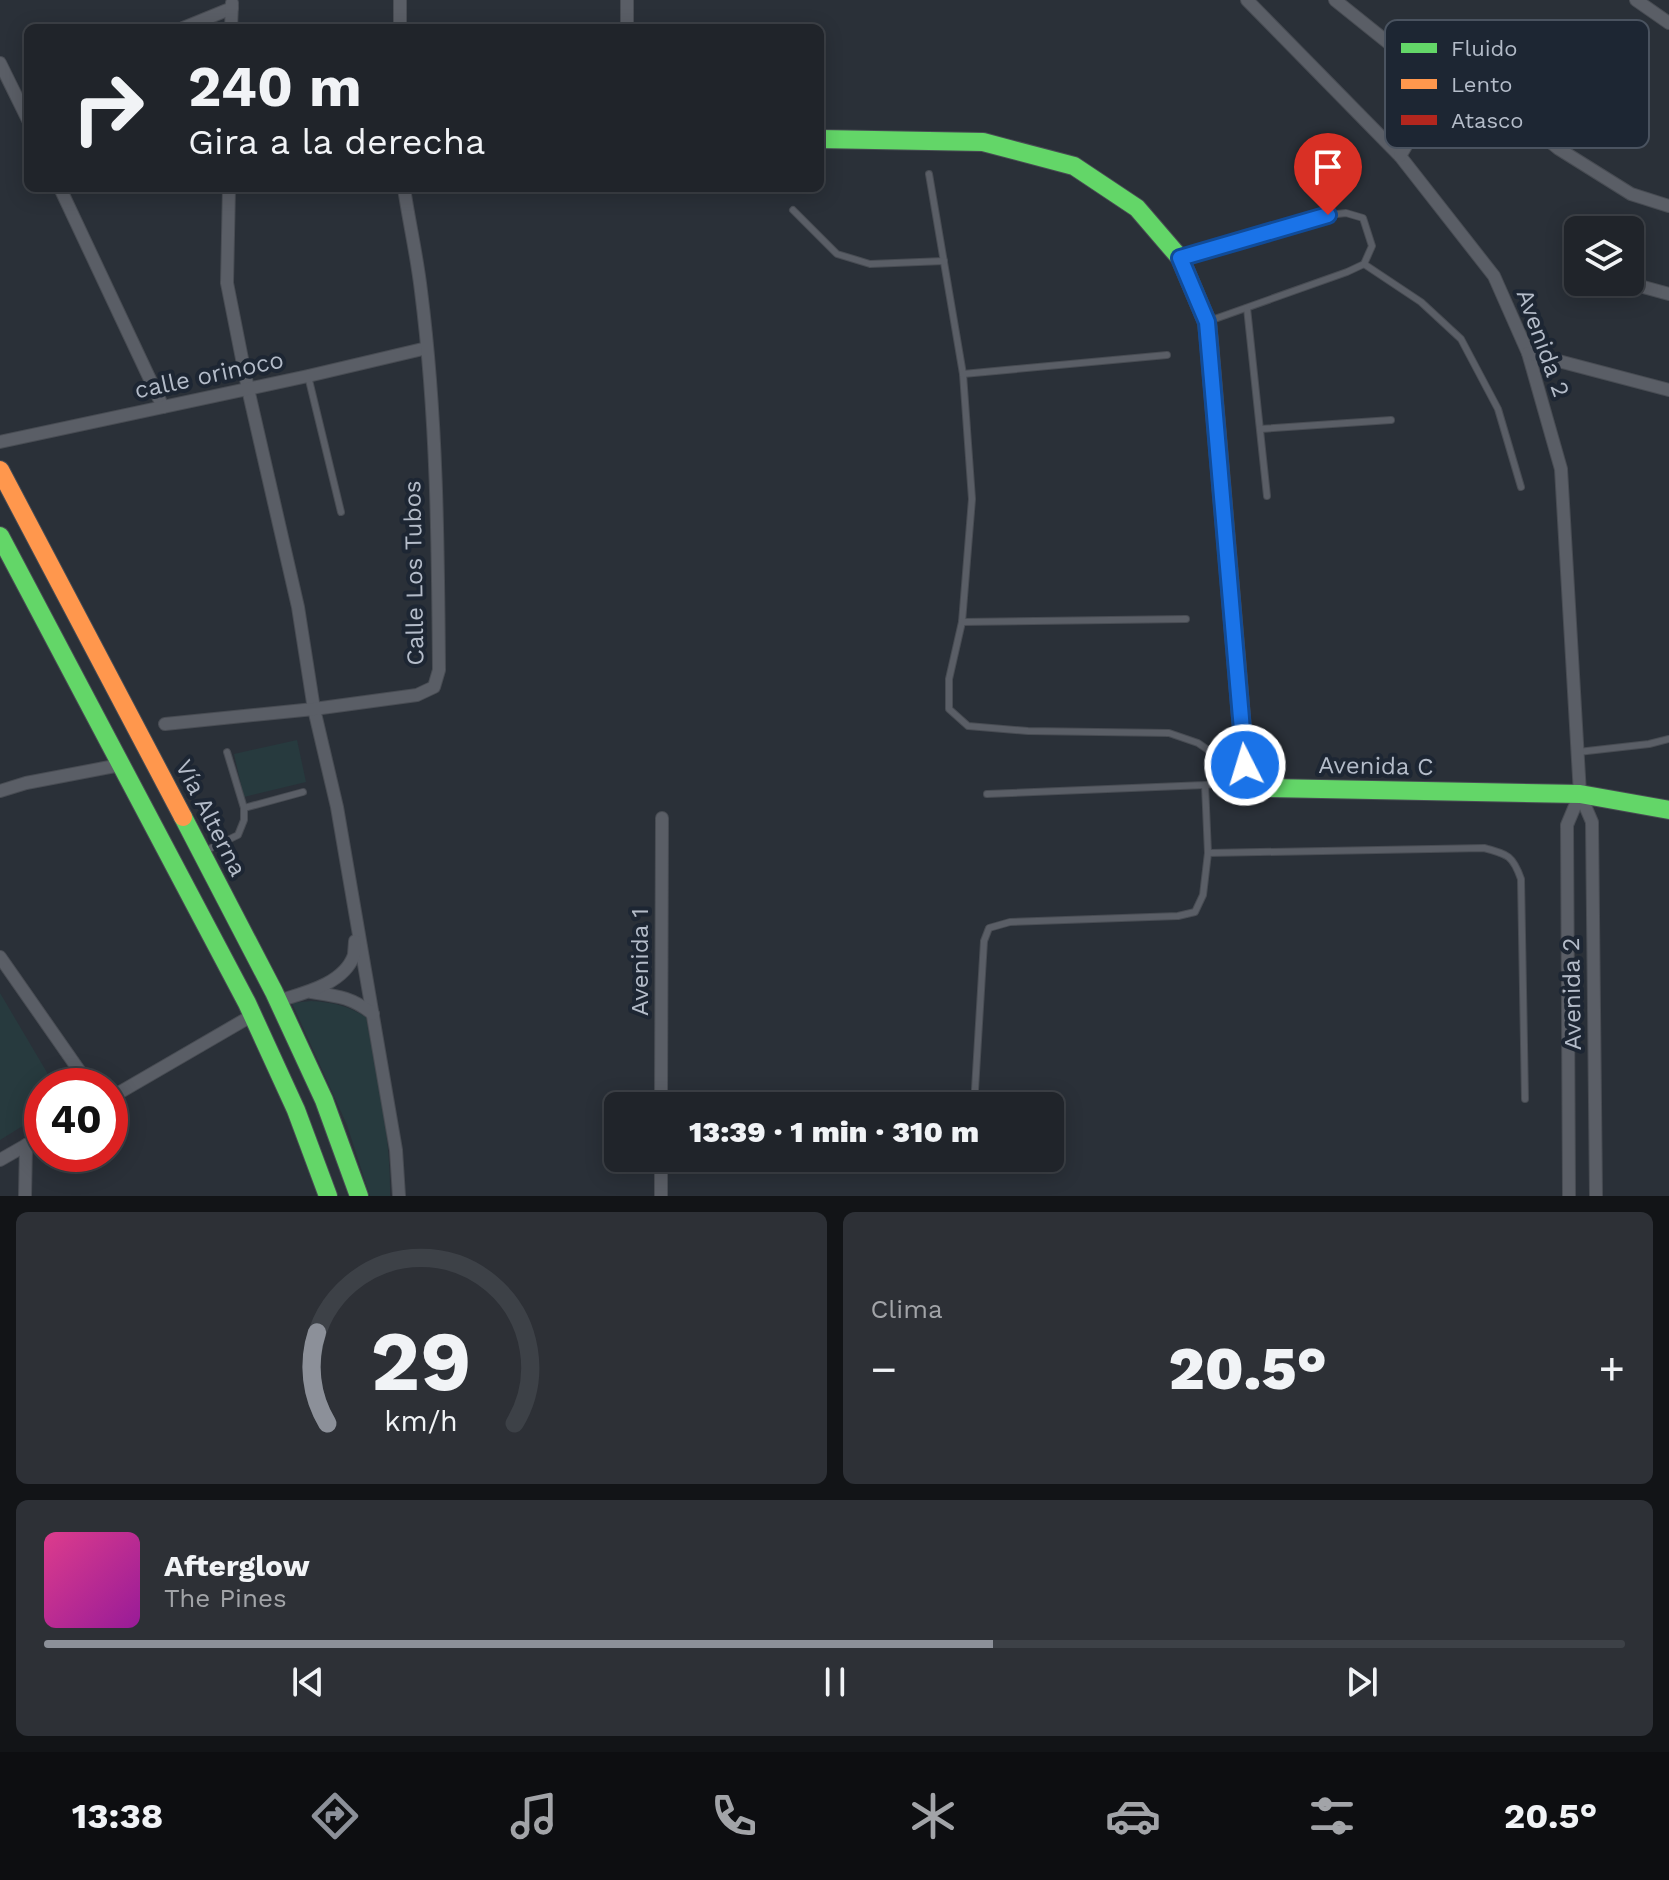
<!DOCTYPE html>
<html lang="es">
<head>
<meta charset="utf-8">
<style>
	body { margin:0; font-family:"Work Sans",sans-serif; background:#2d3036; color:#f1f3f6; height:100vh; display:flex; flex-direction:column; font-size:30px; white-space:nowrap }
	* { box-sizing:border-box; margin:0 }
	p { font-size:26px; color:#a2a4a8 }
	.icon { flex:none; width:44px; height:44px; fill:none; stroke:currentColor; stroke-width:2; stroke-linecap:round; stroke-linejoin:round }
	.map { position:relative; height:1196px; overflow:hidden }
	.sheet { display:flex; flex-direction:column; gap:16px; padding:16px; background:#121417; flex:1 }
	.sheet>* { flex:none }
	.banner { position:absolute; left:24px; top:24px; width:800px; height:168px; border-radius:12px; box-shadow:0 4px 20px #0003,0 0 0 2px #3d4147; background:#20242a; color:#f1f3f6; overflow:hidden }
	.buttons { position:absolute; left:1564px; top:216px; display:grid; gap:16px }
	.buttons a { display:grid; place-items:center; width:80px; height:80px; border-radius:12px; background:#20242a; box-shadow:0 4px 20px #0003,0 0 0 2px #3d4147; font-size:40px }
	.speed { position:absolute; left:24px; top:1068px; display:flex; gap:16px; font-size:40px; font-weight:700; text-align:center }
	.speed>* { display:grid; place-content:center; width:104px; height:104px; border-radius:50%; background:#20242a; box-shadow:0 4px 20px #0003,0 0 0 2px #3d4147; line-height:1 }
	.speed .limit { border:12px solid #d22; background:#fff; color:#111 }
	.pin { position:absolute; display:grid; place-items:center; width:68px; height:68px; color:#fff; margin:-82px -34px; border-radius:50% 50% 50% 0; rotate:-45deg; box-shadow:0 0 8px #0007 }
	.pin .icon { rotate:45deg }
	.me { position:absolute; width:88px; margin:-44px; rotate:355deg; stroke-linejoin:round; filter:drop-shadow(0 0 6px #0008) }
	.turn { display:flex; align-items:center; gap:28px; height:168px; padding:0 32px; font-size:36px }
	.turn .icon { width:104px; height:104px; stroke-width:2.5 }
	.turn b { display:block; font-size:56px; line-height:68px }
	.big { font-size:60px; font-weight:800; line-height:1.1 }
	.sheet .widget { flex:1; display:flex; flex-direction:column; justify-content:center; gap:12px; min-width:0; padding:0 28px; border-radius:12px; background:#2d3036 }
	.sheet .dial { align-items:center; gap:0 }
	.dial svg { height:208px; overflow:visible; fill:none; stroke:#3d4147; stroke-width:7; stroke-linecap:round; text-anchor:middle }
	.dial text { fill:#f1f3f6; stroke:none }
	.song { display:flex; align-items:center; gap:24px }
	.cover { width:96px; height:96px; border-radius:12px; background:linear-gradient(135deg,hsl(330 70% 55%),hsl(300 70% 35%)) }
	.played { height:8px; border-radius:4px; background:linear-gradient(90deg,#8c9099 60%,#3d4147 60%) }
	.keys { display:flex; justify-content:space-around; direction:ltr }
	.heat { display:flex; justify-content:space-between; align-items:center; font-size:44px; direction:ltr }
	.sheet .tiles { flex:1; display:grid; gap:16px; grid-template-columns:1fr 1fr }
	.widget:last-child { grid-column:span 2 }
	.trip { position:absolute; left:604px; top:1092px; width:460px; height:80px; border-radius:12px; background:#20242a; box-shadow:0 4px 20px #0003,0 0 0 2px #3d4147; font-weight:800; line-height:80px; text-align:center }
	.dock { display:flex; height:128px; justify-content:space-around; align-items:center; background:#0d0e11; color:#a2a4a8 }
	.dock .icon { width:56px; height:56px }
	.dock .active { color:#8c9099 }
	.dock b { font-size:36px; color:#f1f3f6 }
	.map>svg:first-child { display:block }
	.green { fill:#273a3e }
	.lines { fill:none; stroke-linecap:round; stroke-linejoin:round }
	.lane-casing { stroke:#484c53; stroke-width:8 }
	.street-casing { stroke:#484c53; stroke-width:14 }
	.fast-casing { stroke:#484c53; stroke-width:20 }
	.slow-casing { stroke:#484c53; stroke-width:20 }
	.jam-casing { stroke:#484c53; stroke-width:20 }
	.lane { stroke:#5a5e66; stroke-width:6 }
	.street { stroke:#5a5e66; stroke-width:12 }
	.fast { stroke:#63d668; stroke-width:18 }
	.slow { stroke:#ff974d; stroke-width:18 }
	.jam { stroke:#b3261e; stroke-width:18 }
	.route-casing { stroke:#114b97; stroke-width:20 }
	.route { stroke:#1a73e8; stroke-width:14 }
	.labels { text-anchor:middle; stroke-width:8; stroke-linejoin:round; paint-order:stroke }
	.street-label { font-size:24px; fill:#b4bcc9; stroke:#1d2633 }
	.key { fill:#1d2633; stroke:#4a5360; stroke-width:2 }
	.key-label { font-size:22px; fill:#b4bcc9 }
</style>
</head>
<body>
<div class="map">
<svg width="1669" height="1196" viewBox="0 0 1669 1196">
	<rect width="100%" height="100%" fill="#2a3038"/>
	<g class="green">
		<polygon points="297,740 306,782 244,797 234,754"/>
		<polygon points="0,993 55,1086 42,1086 42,1114 0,1140"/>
		<path d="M311,1001C332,1002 348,1006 366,1017C377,1076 391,1135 390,1196H370L347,1125L292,1003Z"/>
	</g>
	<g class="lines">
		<defs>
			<g id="lane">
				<polyline points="929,174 963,374 972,499 962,622 949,679 949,709 968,726 1028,731 1169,733 1198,743 1214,754 1242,764"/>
				<polyline points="793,210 837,254 870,264 944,261"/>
				<polyline points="1183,257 1328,215 1346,213 1363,218 1372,246 1364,264 1347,272 1209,321"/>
				<polyline points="1364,264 1421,302 1461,339 1498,409 1521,487"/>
				<polyline points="1247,308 1267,496"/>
				<polyline points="963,374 1167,355"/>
				<polyline points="308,376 341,512"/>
				<polyline points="1260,429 1391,420"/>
				<polyline points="962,622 1186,619"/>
				<polyline points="1578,752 1649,744 1669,739"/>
				<polyline points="987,794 1205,785 1243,781"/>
				<polyline points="244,808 303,792"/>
				<polyline points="205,851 238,835 244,820 244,808 227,752"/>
				<path d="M1208,853L1484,848C1508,854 1513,856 1521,879L1525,1099"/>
				<polyline points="974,1106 984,941 989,928 1010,922 1178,916 1195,912 1203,895 1208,853 1205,785"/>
			</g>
			<g id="street">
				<polyline points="400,0 400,28"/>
				<polyline points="627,0 627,28"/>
				<polyline points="1247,0 1400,156 1494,276 1528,353 1561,469 1580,794 1592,822 1596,1196"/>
				<polyline points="1335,0 1442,86"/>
				<polyline points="1636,0 1669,23"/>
				<polyline points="183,28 232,8"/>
				<polyline points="231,28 232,3"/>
				<polyline points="0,63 28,120"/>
				<polyline points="1400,156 1449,74 1458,71 1468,74 1559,149 1631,194 1669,206"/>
				<polyline points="60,188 163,407"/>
				<polyline points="229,188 227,283 248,389 298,607 314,709 337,807 396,1150 399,1196"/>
				<polyline points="1625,282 1669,294"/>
				<polyline points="1528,353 1669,390"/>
				<polyline points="0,442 308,376 427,348"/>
				<path d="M165,724L314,709L417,695L434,687L439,670C438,543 437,416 421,291C417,256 409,222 404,188"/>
				<polyline points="0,791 26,783 120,765"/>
				<polyline points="0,957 90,1086"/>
				<path d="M311,992C338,996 351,997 373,1014"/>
				<path d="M278,1001C304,993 344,984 354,955C354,954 355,942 355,941"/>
				<polyline points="110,1098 253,1015"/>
				<polyline points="661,1106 662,818"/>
				<polyline points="0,1160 42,1136"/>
				<polyline points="25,1196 26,1145"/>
				<polyline points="661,1196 661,1158"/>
				<polyline points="1569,1196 1567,825 1580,794"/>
			</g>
			<g id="fast">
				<polyline points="820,139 983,142 1074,166 1137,208 1180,258 1207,322 1209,342"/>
				<polyline points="0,536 247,1003 296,1110 328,1196"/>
				<polyline points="1236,657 1245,765 1248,780 1266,788 1580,794 1669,810"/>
				<polyline points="183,817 274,992 324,1100 359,1196"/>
			</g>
			<polyline id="slow" points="0,470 183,817"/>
			<polyline id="jam" points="1209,342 1236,657"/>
		</defs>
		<use href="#lane" class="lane-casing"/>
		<use href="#street" class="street-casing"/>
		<use href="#fast" class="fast-casing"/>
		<use href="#slow" class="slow-casing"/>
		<use href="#jam" class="jam-casing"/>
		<use href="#lane" class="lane"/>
		<use href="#street" class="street"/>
		<use href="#fast" class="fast"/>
		<use href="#slow" class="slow"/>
		<use href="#jam" class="jam"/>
	</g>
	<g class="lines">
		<defs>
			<polyline id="route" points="1245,765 1207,322 1180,258 1328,215"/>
		</defs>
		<use href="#route" class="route-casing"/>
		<use href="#route" class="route"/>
	</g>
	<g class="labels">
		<g class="street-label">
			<text transform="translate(1543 343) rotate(70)" y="8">Avenida 2</text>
			<text transform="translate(209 375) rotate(-12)" y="8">calle orinoco</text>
			<text transform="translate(414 573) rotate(-91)" y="8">Calle Los Tubos</text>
			<text transform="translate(1376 766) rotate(1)" y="8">Avenida C</text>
			<text transform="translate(211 818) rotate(63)" y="8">Vía Alterna</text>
			<text transform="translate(640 962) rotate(-90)" y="8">Avenida 1</text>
			<text transform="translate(1572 994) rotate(-91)" y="8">Avenida 2</text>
		</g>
	</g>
	<rect x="1385" y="20" width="264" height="128" rx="12" class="key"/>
	<rect x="1401" y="43" width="36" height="10" fill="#63d668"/>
	<rect x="1401" y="79" width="36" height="10" fill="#ff974d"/>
	<rect x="1401" y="115" width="36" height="10" fill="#b3261e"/>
	<g class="key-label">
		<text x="1451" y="56">Fluido</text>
		<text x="1451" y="92">Lento</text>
		<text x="1451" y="128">Atasco</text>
	</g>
</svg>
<div class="buttons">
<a><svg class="icon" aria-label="layers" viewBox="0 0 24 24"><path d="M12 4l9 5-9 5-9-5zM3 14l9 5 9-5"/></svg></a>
</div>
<div class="speed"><div class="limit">40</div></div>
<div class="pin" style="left:1328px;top:215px;background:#d93025"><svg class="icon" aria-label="arrive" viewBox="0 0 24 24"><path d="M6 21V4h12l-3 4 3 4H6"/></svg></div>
<svg class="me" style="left:1245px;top:765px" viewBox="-20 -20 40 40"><circle r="17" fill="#1a73e8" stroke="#fff" stroke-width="3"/><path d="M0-11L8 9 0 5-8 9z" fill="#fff"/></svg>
<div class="trip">13:39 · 1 min · 310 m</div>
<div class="banner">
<div class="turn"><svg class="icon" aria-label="right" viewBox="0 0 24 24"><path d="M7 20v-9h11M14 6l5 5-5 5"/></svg><div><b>240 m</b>Gira a la derecha</div></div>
</div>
</div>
<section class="sheet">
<div class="tiles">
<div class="widget dial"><svg viewBox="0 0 100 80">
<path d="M14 69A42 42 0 1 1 86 69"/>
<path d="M14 69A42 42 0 0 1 10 34" stroke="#8c9099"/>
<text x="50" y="56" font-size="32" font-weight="700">29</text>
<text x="50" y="72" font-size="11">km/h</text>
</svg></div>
<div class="widget"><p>Clima</p>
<div class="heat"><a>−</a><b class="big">20.5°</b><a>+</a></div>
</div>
<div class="widget">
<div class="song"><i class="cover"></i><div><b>Afterglow</b><p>The Pines</p></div></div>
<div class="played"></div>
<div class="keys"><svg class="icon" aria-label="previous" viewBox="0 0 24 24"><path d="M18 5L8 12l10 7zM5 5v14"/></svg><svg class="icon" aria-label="pause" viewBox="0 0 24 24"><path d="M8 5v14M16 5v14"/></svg><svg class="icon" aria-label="next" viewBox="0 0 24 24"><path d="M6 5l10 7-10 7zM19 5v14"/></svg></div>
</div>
</div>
</section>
<nav class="dock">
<b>13:38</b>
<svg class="icon active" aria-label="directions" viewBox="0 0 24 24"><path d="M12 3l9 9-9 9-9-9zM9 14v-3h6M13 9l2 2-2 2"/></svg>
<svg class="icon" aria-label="music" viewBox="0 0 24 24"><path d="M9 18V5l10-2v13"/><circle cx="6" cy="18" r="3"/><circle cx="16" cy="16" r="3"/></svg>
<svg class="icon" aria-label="phone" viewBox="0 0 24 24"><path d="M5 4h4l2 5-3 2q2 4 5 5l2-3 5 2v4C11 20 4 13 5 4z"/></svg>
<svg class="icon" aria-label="climate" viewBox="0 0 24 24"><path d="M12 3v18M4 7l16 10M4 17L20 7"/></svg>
<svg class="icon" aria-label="car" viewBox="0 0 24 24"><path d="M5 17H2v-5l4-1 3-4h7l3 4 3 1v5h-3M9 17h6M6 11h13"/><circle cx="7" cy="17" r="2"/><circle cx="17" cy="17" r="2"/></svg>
<svg class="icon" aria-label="filters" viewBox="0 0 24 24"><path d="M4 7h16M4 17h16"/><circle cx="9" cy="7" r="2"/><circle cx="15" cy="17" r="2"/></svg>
<b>20.5°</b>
</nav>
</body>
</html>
